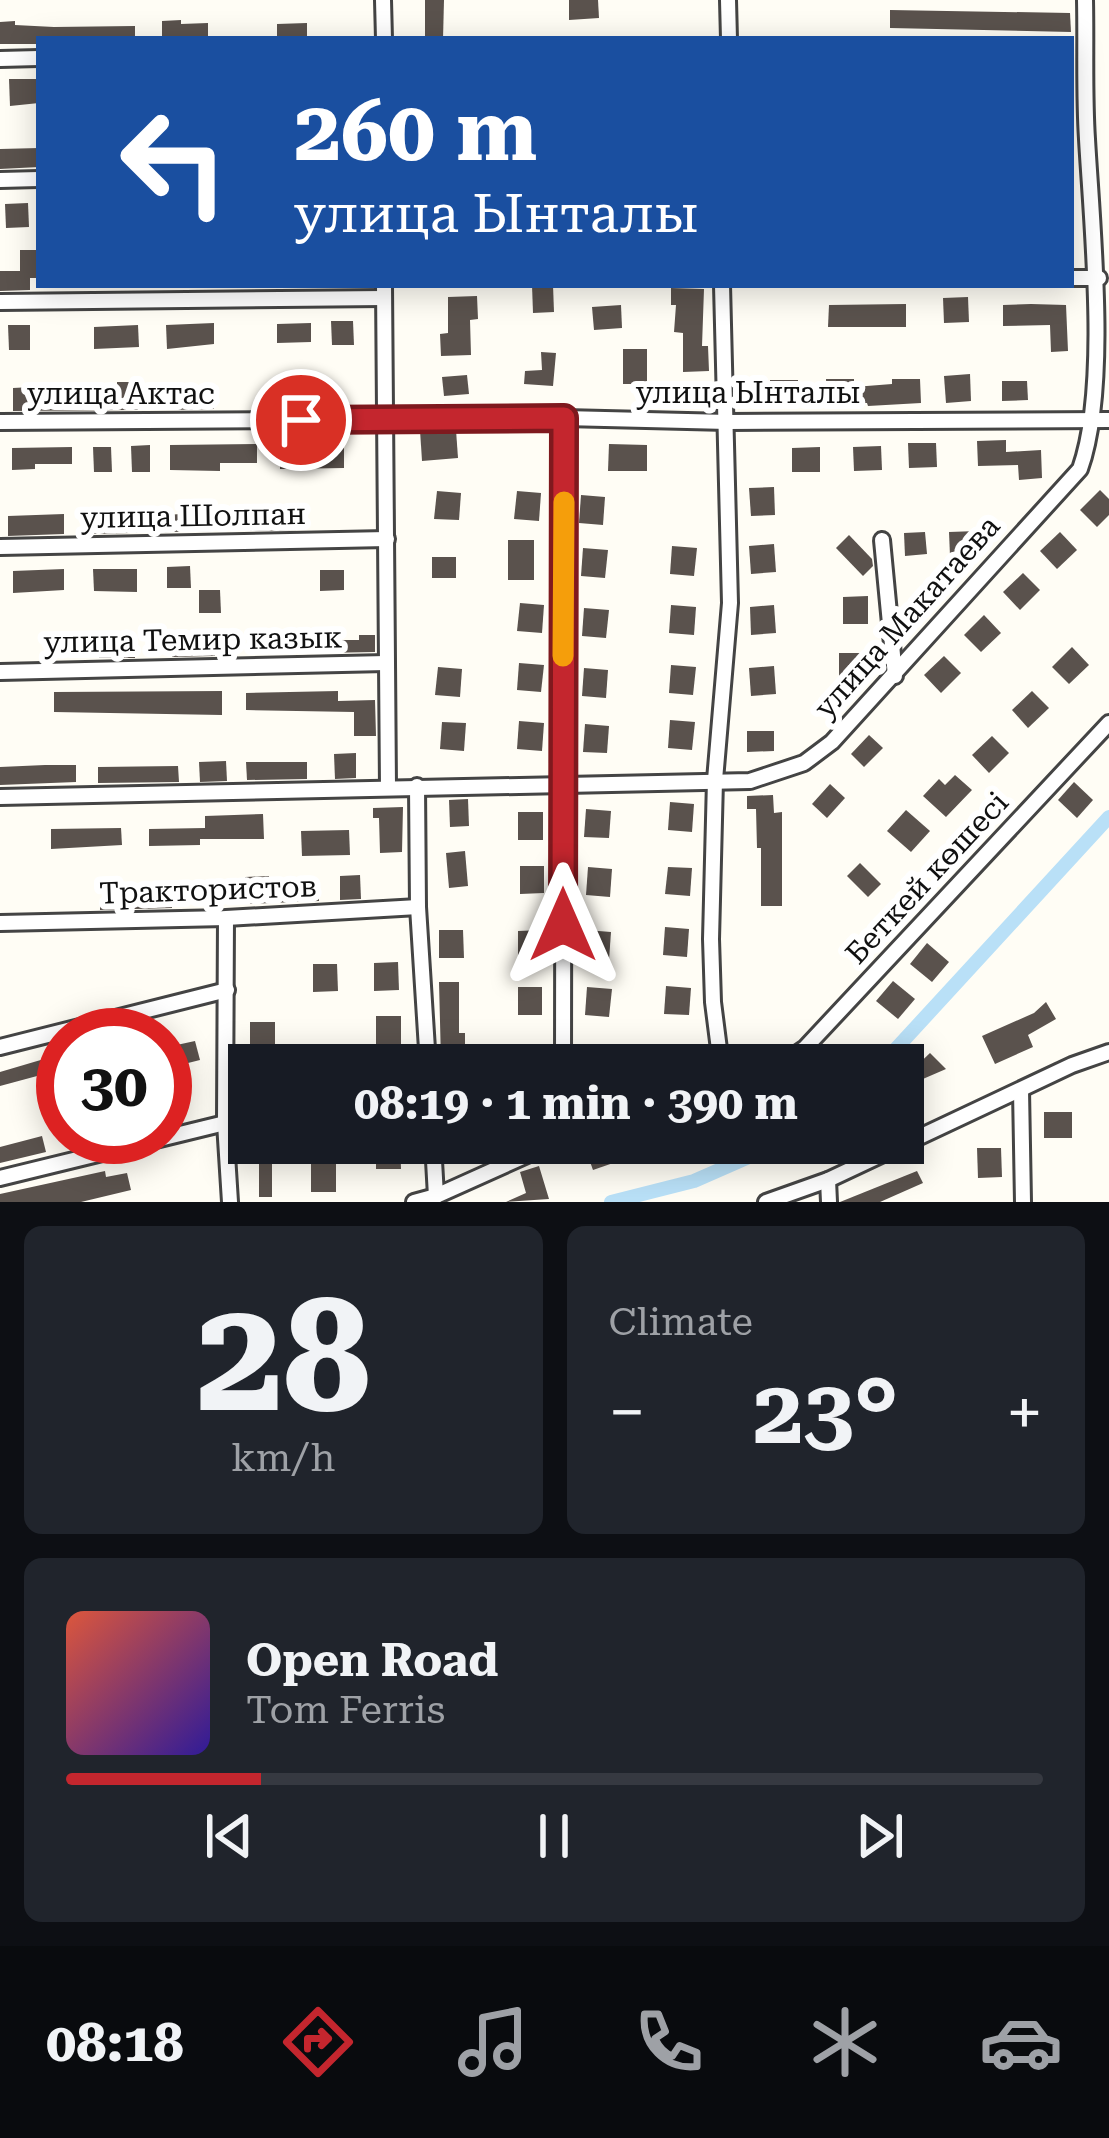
<!DOCTYPE html>
<html lang="en">
<head>
<meta charset="utf-8">
<style>
	body { margin:0; font-family:"Roboto Serif",serif; background:#20242c; color:#f1f3f6; height:100vh; display:flex; flex-direction:column; font-size:45px; white-space:nowrap }
	* { box-sizing:border-box; margin:0 }
	p { font-size:39px; color:#9ea1a6 }
	.icon { flex:none; width:66px; height:66px; fill:none; stroke:currentColor; stroke-width:2; stroke-linecap:round; stroke-linejoin:round }
	.map { position:relative; height:1202px; overflow:hidden }
	.panel { display:flex; flex-direction:column; gap:24px; padding:24px; background:#0d0f14; flex:1 }
	.panel>* { flex:none }
	.banner { position:absolute; left:36px; top:36px; width:1038px; height:252px; border-radius:0px; box-shadow:0 6px 30px #0003; background:#1a4fa0; color:#fff; overflow:hidden }
	.speed { position:absolute; left:36px; top:1008px; display:flex; gap:24px; font-size:60px; font-weight:700; text-align:center }
	.speed>* { display:grid; place-content:center; width:156px; height:156px; border-radius:50%; background:#171b24; box-shadow:0 6px 30px #0003; line-height:1 }
	.speed .limit { border:18px solid #d22; background:#fff; color:#111 }
	.pin { position:absolute; display:grid; place-items:center; width:102px; height:102px; color:#fff; margin:-51px; border:6px solid #fff; border-radius:50%; box-shadow:0 3px 12px #0007 }
	.me { position:absolute; width:132px; margin:-66px; rotate:0deg; stroke-linejoin:round; filter:drop-shadow(0 0 9px #0008) }
	.turn { display:flex; align-items:center; gap:42px; height:252px; padding:0 60px; font-size:54px }
	.turn .icon { width:156px; height:156px; stroke-width:2.5 }
	.turn b { display:block; font-size:84px; line-height:102px }
	.big { font-size:90px; font-weight:700; line-height:1.1 }
	.panel .tile { flex:1; display:flex; flex-direction:column; justify-content:center; gap:18px; min-width:0; padding:0 42px; border-radius:18px; background:#20242c }
	.panel .dial { align-items:center; gap:0 }
	.dial b { font-size:156px; line-height:1 }
	.song { display:flex; align-items:center; gap:36px }
	.cover { width:144px; height:144px; border-radius:18px; background:linear-gradient(135deg,hsl(10 70% 55%),hsl(250 70% 35%)) }
	.played { height:12px; border-radius:6px; background:linear-gradient(90deg,#c4262e 20%,#363941 20%) }
	.keys { display:flex; justify-content:space-around; direction:ltr }
	.heat { display:flex; justify-content:space-between; align-items:center; font-size:66px; direction:ltr }
	.panel .tiles { flex:1; display:grid; gap:24px; grid-template-columns:1fr 1fr }
	.tile:last-child { grid-column:span 2 }
	.trip { position:absolute; left:228px; top:1044px; width:696px; height:120px; border-radius:0px; background:#171b24; box-shadow:0 6px 30px #0003; font-weight:700; line-height:120px; text-align:center }
	.dock { display:flex; height:192px; justify-content:space-around; align-items:center; background:#090b0e; color:#9ea1a6 }
	.dock .icon { width:84px; height:84px }
	.dock .current { color:#c4262e }
	.dock b { font-size:54px; color:#f1f3f6 }
	.map>svg:first-child { display:block }
	.lines { fill:none; stroke-linecap:round; stroke-linejoin:round }
	.canal { stroke:#b9e0f7; stroke-width:14 }
	.building { fill:#5a524d }
	.minor-casing { stroke:#444; stroke-width:20 }
	.minor { stroke:#fff; stroke-width:14 }
	.route-casing { stroke:#7f191e; stroke-width:30 }
	.route { stroke:#c4262e; stroke-width:21 }
	.slow { stroke:#f59e0b; stroke-width:21 }
	.labels { text-anchor:middle; stroke-width:12; stroke-linejoin:round; paint-order:stroke }
	.street-label { font-size:30px; fill:#111; stroke:#fff }
</style>
</head>
<body>
<div class="map">
<svg width="1109" height="1202" viewBox="0 0 1109 1202">
	<rect width="100%" height="100%" fill="#fffdf5"/>
	<g class="lines">
		<g class="canal">
			<polyline points="881,1065 1109,817"/>
			<polyline points="611,1202 694,1181 781,1143"/>
		</g>
	</g>
	<g class="building">
		<polygon points="425,0 444,0 443,39 425,39"/>
		<polygon points="569,0 598,0 599,18 569,20"/>
		<polygon points="890,10 1070,13 1071,32 890,28"/>
		<polygon points="181,20 181,24 208,23 208,39 162,39 162,21"/>
		<polygon points="15,21 15,25 54,27 135,26 135,39 39,39 39,44 0,44 0,22"/>
		<polygon points="307,23 307,39 277,39 277,24"/>
		<polygon points="9,79 39,79 39,103 10,106"/>
		<polygon points="39,148 39,167 0,169 0,149"/>
		<polygon points="28,203 29,227 6,228 5,204"/>
		<polygon points="20,250 39,250 39,278 30,278 30,290 0,291 0,271 20,271"/>
		<polygon points="532,285 553,285 554,312 533,313"/>
		<polygon points="671,288 704,289 702,346 708,346 709,371 683,372 683,333 674,332 676,305 671,305"/>
		<polygon points="477,296 478,319 470,320 471,355 441,356 440,334 448,333 448,297"/>
		<polygon points="968,297 969,322 944,323 943,298"/>
		<polygon points="906,304 906,327 828,327 829,305"/>
		<polygon points="1031,304 1066,305 1068,351 1051,352 1050,325 1003,326 1003,305"/>
		<polygon points="621,305 622,328 594,330 592,307"/>
		<polygon points="331,321 353,321 354,345 332,345"/>
		<polygon points="214,323 214,344 167,349 166,325"/>
		<polygon points="311,323 311,342 277,343 277,324"/>
		<polygon points="8,325 30,325 30,350 9,350"/>
		<polygon points="138,325 139,347 94,349 94,327"/>
		<rect x="623" y="349" width="24" height="35"/>
		<polygon points="541,352 556,353 553,386 524,384 525,371 542,370"/>
		<polygon points="970,374 971,401 946,403 944,376"/>
		<polygon points="467,375 469,394 444,396 442,377"/>
		<polygon points="826,379 854,379 854,387 892,384 892,379 920,379 921,403 868,406 867,403 827,403"/>
		<polygon points="770,380 798,380 798,404 770,405"/>
		<polygon points="1002,381 1027,381 1028,400 1002,401"/>
		<polygon points="117,382 138,382 138,410 13,411 13,388 32,387 32,397 76,396 117,394"/>
		<polygon points="170,387 188,387 188,393 214,392 214,409 170,410"/>
		<polygon points="301,391 301,395 341,394 341,408 279,409 278,392"/>
		<polygon points="420,430 456,430 458,458 422,461"/>
		<polygon points="1006,440 1006,452 1041,450 1042,478 1019,480 1018,465 978,466 977,441"/>
		<polygon points="908,443 936,443 937,467 909,468"/>
		<polygon points="257,444 257,463 220,463 220,471 170,470 170,445"/>
		<polygon points="344,444 344,468 280,469 280,446"/>
		<polygon points="609,444 647,445 647,471 608,471"/>
		<polygon points="150,445 150,472 132,472 131,446"/>
		<polygon points="881,446 882,470 854,471 853,447"/>
		<polygon points="72,447 72,464 35,464 35,469 12,470 12,448"/>
		<polygon points="93,447 111,447 112,472 94,472"/>
		<polygon points="820,447 820,472 792,472 792,448"/>
		<polygon points="774,487 775,515 751,516 749,488"/>
		<polygon points="1100,490 1109,499 1109,515 1097,527 1080,510"/>
		<polygon points="437,491 461,493 459,520 434,519"/>
		<polygon points="517,491 541,493 539,521 514,519"/>
		<polygon points="581,495 605,497 603,525 579,523"/>
		<polygon points="149,512 149,516 213,512 213,531 90,534 90,515"/>
		<polygon points="64,514 64,534 8,536 8,516"/>
		<polygon points="297,514 298,530 244,531 243,515"/>
		<polygon points="977,531 978,555 950,556 949,532"/>
		<polygon points="925,532 927,554 905,556 904,533"/>
		<polygon points="1060,532 1077,550 1057,569 1040,551"/>
		<polygon points="849,535 872,559 873,566 863,576 836,548"/>
		<rect x="508" y="540" width="26" height="40"/>
		<polygon points="774,544 776,572 751,574 749,546"/>
		<polygon points="672,546 697,548 694,576 670,574"/>
		<polygon points="583,548 608,550 605,578 581,576"/>
		<rect x="432" y="557" width="24" height="21"/>
		<polygon points="190,566 191,588 167,588 167,567"/>
		<polygon points="64,569 64,590 13,593 13,571"/>
		<polygon points="93,569 137,569 137,592 94,591"/>
		<polygon points="320,570 344,570 344,590 320,591"/>
		<polygon points="1023,573 1040,590 1020,610 1003,592"/>
		<polygon points="199,590 220,590 221,613 199,613"/>
		<polygon points="868,596 868,624 843,624 843,597"/>
		<polygon points="520,603 544,605 542,633 517,631"/>
		<polygon points="671,605 696,607 694,635 669,633"/>
		<polygon points="774,605 776,633 751,635 750,607"/>
		<polygon points="584,608 609,610 606,638 582,636"/>
		<polygon points="984,615 1001,633 981,652 964,635"/>
		<polygon points="359,635 375,635 375,652 323,653 323,640 359,640"/>
		<polygon points="135,637 135,658 99,658 99,640"/>
		<polygon points="199,640 215,640 215,656 172,657 172,643"/>
		<polygon points="1072,647 1089,665 1069,684 1052,667"/>
		<rect x="839" y="653" width="24" height="28"/>
		<polygon points="944,656 961,673 941,693 924,675"/>
		<polygon points="519,663 544,665 541,692 517,690"/>
		<polygon points="671,665 696,667 693,695 669,693"/>
		<polygon points="774,666 776,694 751,696 749,668"/>
		<polygon points="438,667 462,669 460,697 435,695"/>
		<polygon points="584,668 608,670 606,698 582,696"/>
		<polygon points="222,691 222,715 54,712 54,692"/>
		<polygon points="338,691 338,701 375,700 376,736 354,736 354,712 246,710 246,693"/>
		<polygon points="1032,691 1049,708 1028,728 1012,710"/>
		<polygon points="670,720 695,722 692,750 668,748"/>
		<polygon points="519,721 544,723 542,751 517,749"/>
		<polygon points="442,722 466,723 464,751 440,749"/>
		<polygon points="585,724 609,726 607,753 583,752"/>
		<polygon points="747,731 774,731 774,751 747,752"/>
		<polygon points="869,735 883,748 864,767 851,754"/>
		<polygon points="992,736 1009,753 989,773 972,755"/>
		<polygon points="356,753 356,778 335,779 334,754"/>
		<polygon points="226,761 227,781 200,782 199,762"/>
		<polygon points="246,762 307,762 307,779 247,780"/>
		<polygon points="45,765 76,765 76,782 0,785 0,767"/>
		<polygon points="178,766 179,782 98,783 98,767"/>
		<polygon points="955,775 972,790 946,817 923,796 939,779 945,785"/>
		<polygon points="1074,782 1093,800 1077,818 1058,800"/>
		<polygon points="830,784 845,798 827,818 812,804"/>
		<polygon points="773,795 774,813 782,812 782,906 761,906 761,848 757,848 756,809 747,809 747,796"/>
		<polygon points="468,799 469,826 450,827 449,800"/>
		<polygon points="670,802 694,804 692,832 668,830"/>
		<polygon points="403,807 402,852 380,853 379,818 373,818 373,808"/>
		<polygon points="586,809 611,811 609,838 584,837"/>
		<polygon points="906,810 930,831 911,852 887,831"/>
		<rect x="518" y="812" width="25" height="28"/>
		<polygon points="263,814 264,839 200,839 200,845 149,846 149,829 205,828 205,816"/>
		<polygon points="121,828 122,845 51,849 51,829"/>
		<polygon points="349,830 350,855 302,856 301,831"/>
		<polygon points="465,851 468,886 449,888 446,853"/>
		<polygon points="860,863 881,884 868,897 847,876"/>
		<polygon points="520,866 544,866 544,893 520,894"/>
		<polygon points="588,867 612,869 610,897 586,895"/>
		<polygon points="668,867 692,868 690,896 665,894"/>
		<polygon points="360,875 361,899 340,900 340,876"/>
		<polygon points="269,876 269,880 319,880 319,901 245,904 245,877"/>
		<polygon points="100,902 172,902 172,908 100,910"/>
		<polygon points="665,927 689,929 687,957 663,955"/>
		<polygon points="439,930 463,930 464,958 439,958"/>
		<polygon points="543,930 543,958 518,958 518,931"/>
		<polygon points="586,930 611,932 609,960 584,958"/>
		<polygon points="927,943 949,962 932,982 910,964"/>
		<polygon points="398,962 399,990 374,991 374,963"/>
		<polygon points="313,964 337,964 338,991 313,992"/>
		<polygon points="893,981 915,999 898,1019 876,1001"/>
		<polygon points="439,982 459,982 459,1033 465,1033 465,1061 441,1061"/>
		<polygon points="666,986 691,988 689,1015 664,1014"/>
		<rect x="518" y="987" width="24" height="28"/>
		<polygon points="587,987 612,989 609,1017 585,1015"/>
		<polygon points="1046,1002 1056,1019 1028,1035 1033,1047 995,1064 982,1036 1034,1013"/>
		<polygon points="376,1016 401,1016 401,1053 406,1052 406,1065 382,1065 382,1044 376,1044"/>
		<polygon points="250,1022 275,1022 275,1049 250,1050"/>
		<polygon points="195,1041 200,1060 176,1066 172,1046"/>
		<rect x="520" y="1046" width="24" height="19"/>
		<polygon points="930,1053 946,1069 909,1085 908,1074"/>
		<polygon points="61,1054 63,1069 0,1086 0,1072"/>
		<polygon points="184,1084 188,1104 165,1110 165,1088"/>
		<rect x="1044" y="1112" width="28" height="26"/>
		<polygon points="42,1136 46,1152 0,1163 0,1147"/>
		<polygon points="252,1143 276,1143 276,1154 272,1154 272,1197 259,1197 259,1154 252,1154"/>
		<polygon points="376,1143 400,1143 401,1169 376,1169"/>
		<polygon points="597,1143 612,1143 619,1161 593,1170 585,1148"/>
		<polygon points="977,1148 1001,1148 1002,1177 978,1178"/>
		<rect x="311" y="1164" width="25" height="28"/>
		<polygon points="539,1166 549,1199 506,1202 526,1193 520,1172"/>
		<polygon points="105,1171 106,1177 127,1173 131,1190 81,1202 0,1202 0,1194"/>
		<polygon points="917,1171 923,1183 880,1202 840,1202"/>
	</g>
	<g class="lines">
		<defs>
			<g id="minor">
				<polyline points="383,0 384,39"/>
				<polyline points="728,0 729,39"/>
				<polyline points="0,59 39,58"/>
				<polyline points="0,180 39,179"/>
				<polyline points="1071,278 1099,278"/>
				<polyline points="384,285 388,788"/>
				<polyline points="0,302 384,298"/>
				<polyline points="0,422 564,418 728,422 1109,420"/>
				<polyline points="882,540 895,676"/>
				<polyline points="0,547 387,539"/>
				<polyline points="0,672 386,663"/>
				<polyline points="417,786 418,907 428,1065"/>
				<path d="M0,797L750,781L804,763L832,742L1080,469C1109,388 1092,228 1087,139C1084,93 1086,46 1085,0"/>
				<polyline points="226,918 225,1123 230,1202"/>
				<polyline points="0,923 226,918 418,907"/>
				<polyline points="0,1047 227,990"/>
				<polyline points="563,1065 564,418"/>
				<polyline points="721,1065 713,1002 711,939 715,780 730,603 722,285"/>
				<polyline points="780,1065 805,1048 1109,723"/>
				<polyline points="1021,1090 1023,1202"/>
				<polyline points="433,1143 436,1196"/>
				<polyline points="0,1178 225,1123"/>
				<polyline points="828,1180 829,1202"/>
				<polyline points="414,1202 436,1196 554,1143"/>
				<polyline points="766,1202 828,1180 1072,1065 1109,1052"/>
			</g>
		</defs>
		<use href="#minor" class="minor-casing"/>
		<use href="#minor" class="minor"/>
	</g>
	<g class="lines">
		<defs>
			<polyline id="route" points="301,420 564,418 563,925"/>
		</defs>
		<use href="#route" class="route-casing"/>
		<use href="#route" class="route"/>
		<polyline class="slow" points="563,656 564,502"/>
	</g>
	<g class="labels">
		<g class="street-label">
			<text x="748" y="403">улица Ынталы</text>
			<text x="121" y="404">улица Актас</text>
			<text transform="translate(193 516) rotate(-1)" y="10">улица Шолпан</text>
			<text transform="translate(907 617) rotate(-48)" y="10">улица Макатаева</text>
			<text transform="translate(193 640) rotate(-1)" y="10">улица Темир казык</text>
			<text transform="translate(927 878) rotate(-47)" y="10">Беткей көшесі</text>
			<text transform="translate(208 890) rotate(-2)" y="10">Трактористов</text>
		</g>
	</g>
</svg>
<div class="speed"><div class="limit">30</div></div>
<div class="pin" style="left:301px;top:420px;background:#d93025"><svg class="icon" aria-label="arrive" viewBox="0 0 24 24"><path d="M6 21V4h12l-3 4 3 4H6"/></svg></div>
<svg class="me" style="left:563px;top:925px" viewBox="-20 -20 40 40"><path d="M0-17L14 15 0 8-14 15z" fill="#c4262e" stroke="#fff" stroke-width="4"/></svg>
<div class="trip">08:19 · 1 min · 390 m</div>
<div class="banner">
<div class="turn"><svg class="icon" aria-label="left" viewBox="0 0 24 24"><path d="M17 20v-9H6M10 6l-5 5 5 5"/></svg><div><b>260 m</b>улица Ынталы</div></div>
</div>
</div>
<section class="panel">
<div class="tiles">
<div class="tile dial"><b>28</b><p>km/h</p></div>
<div class="tile"><p>Climate</p>
<div class="heat"><a>−</a><b class="big">23°</b><a>+</a></div>
</div>
<div class="tile">
<div class="song"><i class="cover"></i><div><b>Open Road</b><p>Tom Ferris</p></div></div>
<div class="played"></div>
<div class="keys"><svg class="icon" aria-label="previous" viewBox="0 0 24 24"><path d="M18 5L8 12l10 7zM5 5v14"/></svg><svg class="icon" aria-label="pause" viewBox="0 0 24 24"><path d="M8 5v14M16 5v14"/></svg><svg class="icon" aria-label="next" viewBox="0 0 24 24"><path d="M6 5l10 7-10 7zM19 5v14"/></svg></div>
</div>
</div>
</section>
<nav class="dock">
<b>08:18</b>
<svg class="icon current" aria-label="directions" viewBox="0 0 24 24"><path d="M12 3l9 9-9 9-9-9zM9 14v-3h6M13 9l2 2-2 2"/></svg>
<svg class="icon" aria-label="music" viewBox="0 0 24 24"><path d="M9 18V5l10-2v13"/><circle cx="6" cy="18" r="3"/><circle cx="16" cy="16" r="3"/></svg>
<svg class="icon" aria-label="phone" viewBox="0 0 24 24"><path d="M5 4h4l2 5-3 2q2 4 5 5l2-3 5 2v4C11 20 4 13 5 4z"/></svg>
<svg class="icon" aria-label="climate" viewBox="0 0 24 24"><path d="M12 3v18M4 7l16 10M4 17L20 7"/></svg>
<svg class="icon" aria-label="car" viewBox="0 0 24 24"><path d="M5 17H2v-5l4-1 3-4h7l3 4 3 1v5h-3M9 17h6M6 11h13"/><circle cx="7" cy="17" r="2"/><circle cx="17" cy="17" r="2"/></svg>
</nav>
</body>
</html>
